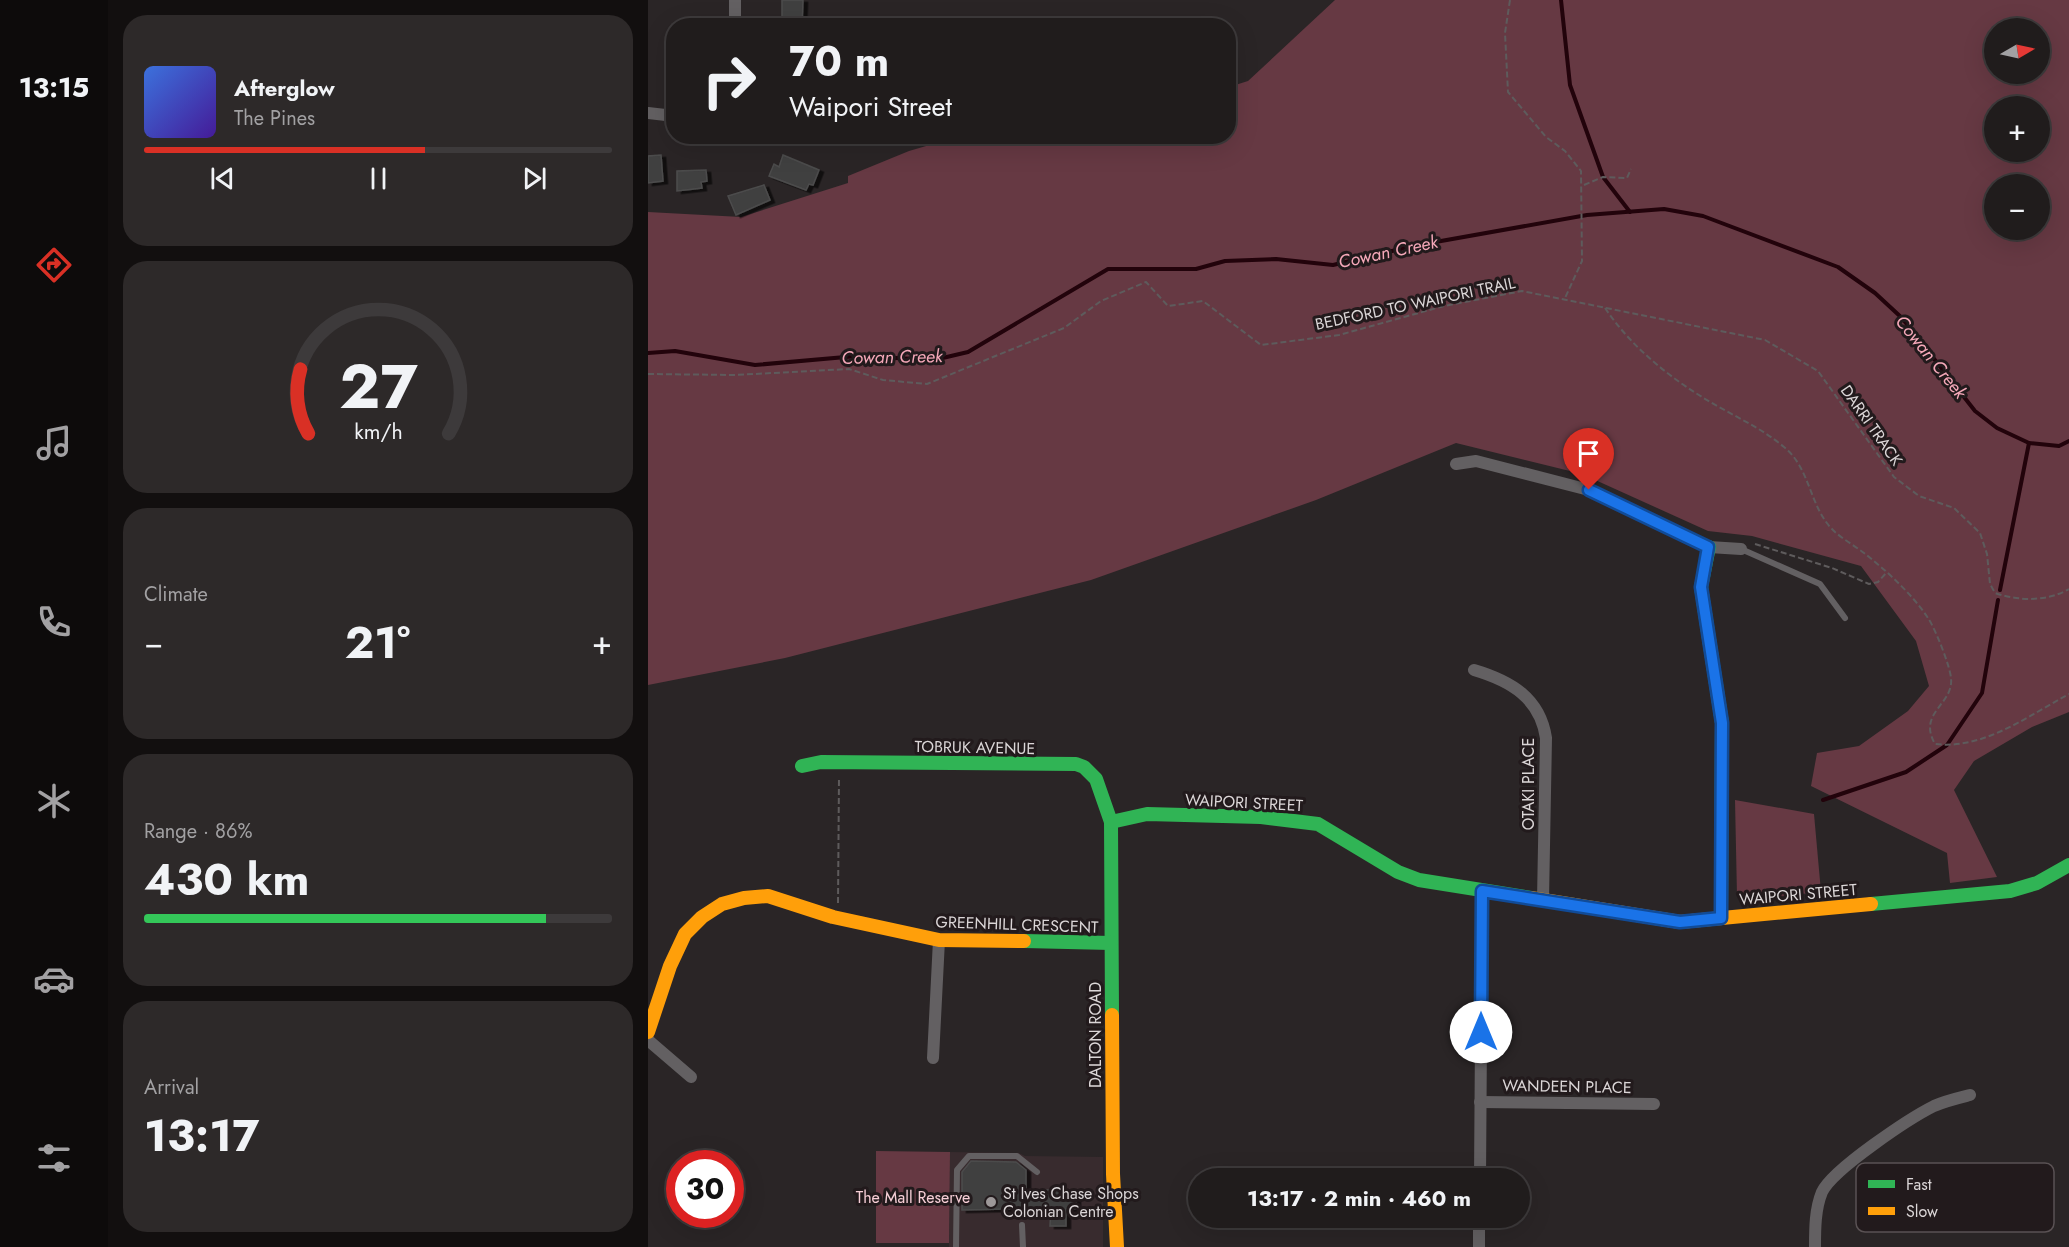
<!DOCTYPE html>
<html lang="en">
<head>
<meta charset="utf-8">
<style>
	body { margin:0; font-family:Jost,sans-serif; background:#2d2929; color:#f1f3f6; height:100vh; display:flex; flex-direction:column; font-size:22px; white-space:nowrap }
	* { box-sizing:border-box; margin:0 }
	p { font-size:20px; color:#a2a1a3 }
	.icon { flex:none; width:33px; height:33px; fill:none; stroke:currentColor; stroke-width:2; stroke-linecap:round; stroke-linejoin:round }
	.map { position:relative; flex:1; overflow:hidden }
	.sheet { display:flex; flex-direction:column; gap:15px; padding:15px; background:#120f0f; width:540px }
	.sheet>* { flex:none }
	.hud { position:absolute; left:18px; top:18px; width:570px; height:126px; border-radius:24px; box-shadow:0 6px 24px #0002,0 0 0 2px #3d3a3b; background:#201c1c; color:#f1f3f6; overflow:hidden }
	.needle { width:39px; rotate:81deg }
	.tools { position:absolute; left:1336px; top:18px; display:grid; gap:12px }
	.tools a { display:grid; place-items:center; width:66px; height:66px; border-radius:50%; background:#201c1c; box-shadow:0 6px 24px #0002,0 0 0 2px #3d3a3b; font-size:30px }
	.speed { position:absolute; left:18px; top:1150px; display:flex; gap:12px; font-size:30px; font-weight:700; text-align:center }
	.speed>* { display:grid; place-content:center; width:78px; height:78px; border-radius:50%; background:#201c1c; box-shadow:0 6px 24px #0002,0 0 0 2px #3d3a3b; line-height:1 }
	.speed .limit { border:9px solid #d22; background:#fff; color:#111 }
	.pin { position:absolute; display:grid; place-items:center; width:51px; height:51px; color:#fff; margin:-62px -26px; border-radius:50% 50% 50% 0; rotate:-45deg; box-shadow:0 0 6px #0007 }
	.pin .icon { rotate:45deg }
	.me { position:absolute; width:66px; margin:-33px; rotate:0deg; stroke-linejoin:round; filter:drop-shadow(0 0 4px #0008) }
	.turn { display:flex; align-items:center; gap:21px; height:126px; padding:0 24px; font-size:27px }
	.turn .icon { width:78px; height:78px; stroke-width:2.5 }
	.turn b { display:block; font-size:42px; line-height:51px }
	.big { font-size:45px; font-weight:700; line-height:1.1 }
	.sheet .card { flex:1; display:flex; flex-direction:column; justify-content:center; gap:9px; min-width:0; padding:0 21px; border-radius:24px; background:#2d2929 }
	.sheet .dial { align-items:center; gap:0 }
	.dial svg { height:156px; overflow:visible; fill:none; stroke:#3d3a3b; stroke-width:7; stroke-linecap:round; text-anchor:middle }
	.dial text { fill:#f1f3f6; stroke:none }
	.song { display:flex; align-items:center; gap:18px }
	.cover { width:72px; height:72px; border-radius:9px; background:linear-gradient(135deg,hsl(220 70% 55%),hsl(260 70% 35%)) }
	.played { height:6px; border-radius:3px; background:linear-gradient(90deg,#d93025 60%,#3d3a3b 60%) }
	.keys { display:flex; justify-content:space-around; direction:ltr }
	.heat { display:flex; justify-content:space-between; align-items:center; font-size:33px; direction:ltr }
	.charge { height:9px; border-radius:4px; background:linear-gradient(90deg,#34c759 86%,#3d3a3b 0) }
	.trip { position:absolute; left:540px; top:1168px; width:342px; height:60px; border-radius:30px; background:#201c1c; box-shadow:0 6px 24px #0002,0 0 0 2px #3d3a3b; font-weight:700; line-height:60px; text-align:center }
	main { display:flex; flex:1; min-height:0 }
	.tab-bar { display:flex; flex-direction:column; width:108px; justify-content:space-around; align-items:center; background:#0d0b0b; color:#a2a1a3 }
	.tab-bar .icon { width:42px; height:42px }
	.tab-bar .active { color:#d93025 }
	.tab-bar b { font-size:27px; color:#f1f3f6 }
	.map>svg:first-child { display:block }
	.built { fill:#382b2e }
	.green { fill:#663943; fill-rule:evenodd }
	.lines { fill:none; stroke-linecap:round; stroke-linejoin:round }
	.stream { stroke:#22030b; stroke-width:4 }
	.building { fill:#403f40; stroke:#4c4c4c; stroke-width:1.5; filter:url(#shadow) }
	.path { stroke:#5e5b5c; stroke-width:2; stroke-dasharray:6 3; stroke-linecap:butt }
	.lane { stroke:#636062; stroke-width:6 }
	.street { stroke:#636062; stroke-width:12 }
	.fast { stroke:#30b455; stroke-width:14 }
	.slow { stroke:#ff9f0a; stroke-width:14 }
	.route-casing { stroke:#114b97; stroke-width:15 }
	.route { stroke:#1a73e8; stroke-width:10 }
	.poi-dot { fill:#9d9899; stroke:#221a1c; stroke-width:2 }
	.labels { text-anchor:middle; stroke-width:6; stroke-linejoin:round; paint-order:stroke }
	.street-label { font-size:16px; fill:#dbd6d7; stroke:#221a1c }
	.poi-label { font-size:16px; fill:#dbd6d7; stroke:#221a1c; text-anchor:start }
	.park-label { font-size:16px; fill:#f7cfd7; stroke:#221a1c }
	.water-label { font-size:18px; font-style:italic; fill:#f5a8b9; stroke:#221a1c }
	.key { fill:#221a1c; stroke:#5a5254; stroke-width:1.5 }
	.key-label { font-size:16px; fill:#dbd6d7 }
</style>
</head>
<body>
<main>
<nav class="tab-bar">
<b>13:15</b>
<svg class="icon active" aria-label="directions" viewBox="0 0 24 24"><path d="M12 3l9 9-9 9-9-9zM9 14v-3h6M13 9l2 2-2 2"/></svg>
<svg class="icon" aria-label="music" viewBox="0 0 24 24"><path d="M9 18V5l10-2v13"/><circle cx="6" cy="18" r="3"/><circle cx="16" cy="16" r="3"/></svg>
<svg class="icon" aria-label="phone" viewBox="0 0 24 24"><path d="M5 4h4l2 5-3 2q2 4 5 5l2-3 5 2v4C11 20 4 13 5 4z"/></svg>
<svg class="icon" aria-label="climate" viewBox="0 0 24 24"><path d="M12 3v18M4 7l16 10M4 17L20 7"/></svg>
<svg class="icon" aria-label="car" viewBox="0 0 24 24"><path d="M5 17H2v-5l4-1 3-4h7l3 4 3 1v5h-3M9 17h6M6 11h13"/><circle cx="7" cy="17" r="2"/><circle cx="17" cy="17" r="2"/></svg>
<svg class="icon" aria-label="filters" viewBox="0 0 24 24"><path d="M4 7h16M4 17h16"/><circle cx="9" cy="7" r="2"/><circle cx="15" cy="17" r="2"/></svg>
</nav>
<section class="sheet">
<div class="card">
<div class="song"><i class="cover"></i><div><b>Afterglow</b><p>The Pines</p></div></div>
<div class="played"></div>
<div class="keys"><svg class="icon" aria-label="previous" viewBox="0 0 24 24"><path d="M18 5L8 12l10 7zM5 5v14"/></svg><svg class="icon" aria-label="pause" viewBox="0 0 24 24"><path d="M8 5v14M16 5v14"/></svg><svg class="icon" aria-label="next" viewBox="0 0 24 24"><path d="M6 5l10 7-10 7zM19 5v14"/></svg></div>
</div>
<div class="card dial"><svg viewBox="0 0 100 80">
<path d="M14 69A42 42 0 1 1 86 69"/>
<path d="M14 69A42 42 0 0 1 10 36" stroke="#d93025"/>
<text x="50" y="56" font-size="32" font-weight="700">27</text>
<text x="50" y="72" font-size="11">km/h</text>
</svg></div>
<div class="card"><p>Climate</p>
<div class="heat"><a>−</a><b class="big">21°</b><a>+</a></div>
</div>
<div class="card"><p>Range · 86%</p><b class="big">430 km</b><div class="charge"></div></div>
<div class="card"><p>Arrival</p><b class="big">13:17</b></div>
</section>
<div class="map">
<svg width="1421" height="1247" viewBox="0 0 1421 1247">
	<defs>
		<filter id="shadow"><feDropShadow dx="4.5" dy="2.5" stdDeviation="0" flood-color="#0009"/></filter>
	</defs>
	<rect width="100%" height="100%" fill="#2a2526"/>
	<polygon class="built" points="302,1152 371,1153 377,1156 455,1157 455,1247 301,1247"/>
	<g class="green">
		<path d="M687,0H1421V712L1384,727L1326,761L1306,790L1349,877L1302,883L1299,853L1163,786L1169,753L1211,746L1260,711L1281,686L1268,641L1213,566L1104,536L1060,531L934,474L808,443L668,500L443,580L137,658L0,685V212L93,217L200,183V176L261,151L309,137L580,136L581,87L600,81ZM1347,28H1392V74H1347ZM1347,106H1392V152H1347ZM1347,184H1392V230H1347Z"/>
		<polygon points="1087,800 1166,814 1173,892 1101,899 1089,896"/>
		<polygon points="228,1151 302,1152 301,1243 228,1243"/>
	</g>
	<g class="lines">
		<g class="stream">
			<polyline points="913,0 922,85 955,177 982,212"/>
			<polyline points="0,353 27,351 107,365 209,356 286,360 320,352 460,269 548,269 577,261 628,259 685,265 765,246 939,215 1016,209 1055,216 1190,267 1227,293 1254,318 1327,411 1349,428 1381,443 1411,446 1421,441"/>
			<polyline points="1352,590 1381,443"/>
			<polyline points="1175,800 1258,772 1299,745 1334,693 1350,600"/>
		</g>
	</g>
	<g class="building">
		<polygon points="134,0 155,0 154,26 134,26"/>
		<polygon points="13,155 15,181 0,183 0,156"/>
		<polygon points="135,155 171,170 165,185 161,184 158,190 121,176 126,164 131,167"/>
		<polygon points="58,170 59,181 53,182 54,188 29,191 29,171"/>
		<polygon points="116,185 122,200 88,215 80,196"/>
		<polygon points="323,1161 368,1162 378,1170 378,1190 428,1190 428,1209 418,1209 418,1226 402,1226 403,1208 314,1210 314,1172"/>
	</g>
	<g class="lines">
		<g class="path">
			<polyline points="862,0 857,33 860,92 898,137 917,151 933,171 934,261 917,298"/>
			<polyline points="936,185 955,177 979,178 983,169"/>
			<path d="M957,308C982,345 1017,374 1054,397C1081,414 1111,426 1136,447C1162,468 1161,504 1183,528C1192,538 1206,545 1216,553C1239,571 1264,594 1280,618C1287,628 1302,666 1303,678C1306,705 1269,712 1287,744C1335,750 1380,716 1421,694"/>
			<path d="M0,374L87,375L201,369L235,380L279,384L416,328L453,301L498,282L520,306L555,301L613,345L691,335L796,306L874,291L1117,340L1170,371L1246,477L1271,496L1306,508L1332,533L1339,554L1342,584L1347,593C1370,601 1399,602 1421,589"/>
			<polyline points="1107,544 1184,568 1221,584 1230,582 1239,572"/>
			<polyline points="190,903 191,777"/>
		</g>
		<g class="lane">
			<polyline points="1093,549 1172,584 1197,618"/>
			<polyline points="374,1225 375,1247"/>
			<polyline points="308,1247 309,1170 321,1156 369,1156 389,1172"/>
		</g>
		<g class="street">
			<polyline points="87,26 87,0"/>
			<polyline points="0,113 26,116"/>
			<polyline points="808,464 828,461 941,490 1061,547 1093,549"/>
			<path d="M826,670C863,681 892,698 898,738L895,900"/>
			<polyline points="0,1040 43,1077"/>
			<polyline points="285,1058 291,940"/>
			<polyline points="832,1102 1006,1104"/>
			<polyline points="832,1179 834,892"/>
			<polyline points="831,1247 831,1218"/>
			<path d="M1167,1247C1167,1229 1167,1209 1174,1192C1185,1169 1262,1118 1286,1106C1297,1101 1310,1098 1322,1095"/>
		</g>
		<g class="fast">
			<polyline points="1061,547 1053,587 1074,723 1073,918"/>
			<polyline points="154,766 173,762 428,764 436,767 448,779 463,822 464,1015"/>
			<polyline points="463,822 499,814 613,817 670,824 750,872 771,880 883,898"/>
			<polyline points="1223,904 1362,891 1389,883 1421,865"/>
			<polyline points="376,941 463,943"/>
		</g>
		<g class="slow">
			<polyline points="883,898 1032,922 1223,904"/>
			<polyline points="464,1015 465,1174 469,1247"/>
			<polyline points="0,1032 22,966 37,934 54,917 74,904 96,898 120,896 185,917 291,940 376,941"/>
		</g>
	</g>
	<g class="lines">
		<defs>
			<polyline id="route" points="833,1032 834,891 1032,922 1073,918 1074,723 1053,587 1060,547 941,490"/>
		</defs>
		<use href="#route" class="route-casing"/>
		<use href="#route" class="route"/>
	</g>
	<circle class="poi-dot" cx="343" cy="1202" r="6"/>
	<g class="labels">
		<g class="street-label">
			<text transform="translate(767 303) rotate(-12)" y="6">BEDFORD TO WAIPORI TRAIL</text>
			<text transform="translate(1224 425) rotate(55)" y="6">DARRI TRACK</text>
			<text transform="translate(327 747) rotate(1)" y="6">TOBRUK AVENUE</text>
			<text transform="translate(880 784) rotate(-90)" y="6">OTAKI PLACE</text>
			<text transform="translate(596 802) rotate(3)" y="6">WAIPORI STREET</text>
			<text transform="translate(1150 894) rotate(-5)" y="6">WAIPORI STREET</text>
			<text transform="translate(369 924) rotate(2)" y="6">GREENHILL CRESCENT</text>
			<text transform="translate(447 1035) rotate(-90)" y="6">DALTON ROAD</text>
			<text transform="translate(919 1086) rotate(1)" y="6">WANDEEN PLACE</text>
		</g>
		<g class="poi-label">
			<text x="355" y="1199">St Ives Chase Shops<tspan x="355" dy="18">Colonian Centre</tspan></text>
		</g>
		<g class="park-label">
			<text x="265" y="1203">The Mall Reserve</text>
		</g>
		<g class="water-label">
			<text transform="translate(740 252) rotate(-12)" y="6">Cowan Creek</text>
			<text transform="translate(244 357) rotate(-1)" y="6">Cowan Creek</text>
			<text transform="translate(1283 357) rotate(51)" y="6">Cowan Creek</text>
		</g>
	</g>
	<rect x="1208" y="1163" width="198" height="69" rx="9" class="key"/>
	<rect x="1220" y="1180" width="27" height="8" fill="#30b455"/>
	<rect x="1220" y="1207" width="27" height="8" fill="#ff9f0a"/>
	<g class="key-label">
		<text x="1258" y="1190">Fast</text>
		<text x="1258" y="1217">Slow</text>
	</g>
</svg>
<div class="tools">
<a><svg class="needle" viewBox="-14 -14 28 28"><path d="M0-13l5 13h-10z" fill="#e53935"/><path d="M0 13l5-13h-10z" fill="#a2a1a3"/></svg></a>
<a>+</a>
<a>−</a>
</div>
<div class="speed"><div class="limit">30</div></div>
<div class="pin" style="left:941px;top:490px;background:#d93025"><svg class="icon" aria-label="arrive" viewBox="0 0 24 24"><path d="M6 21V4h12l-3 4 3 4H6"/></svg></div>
<svg class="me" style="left:833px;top:1032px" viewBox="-20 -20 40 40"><circle r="19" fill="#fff"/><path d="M0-13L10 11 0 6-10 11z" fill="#1a73e8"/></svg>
<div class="trip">13:17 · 2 min · 460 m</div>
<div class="hud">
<div class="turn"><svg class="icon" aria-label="right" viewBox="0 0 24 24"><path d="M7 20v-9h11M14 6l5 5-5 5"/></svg><div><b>70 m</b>Waipori Street</div></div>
</div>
</div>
</main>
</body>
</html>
